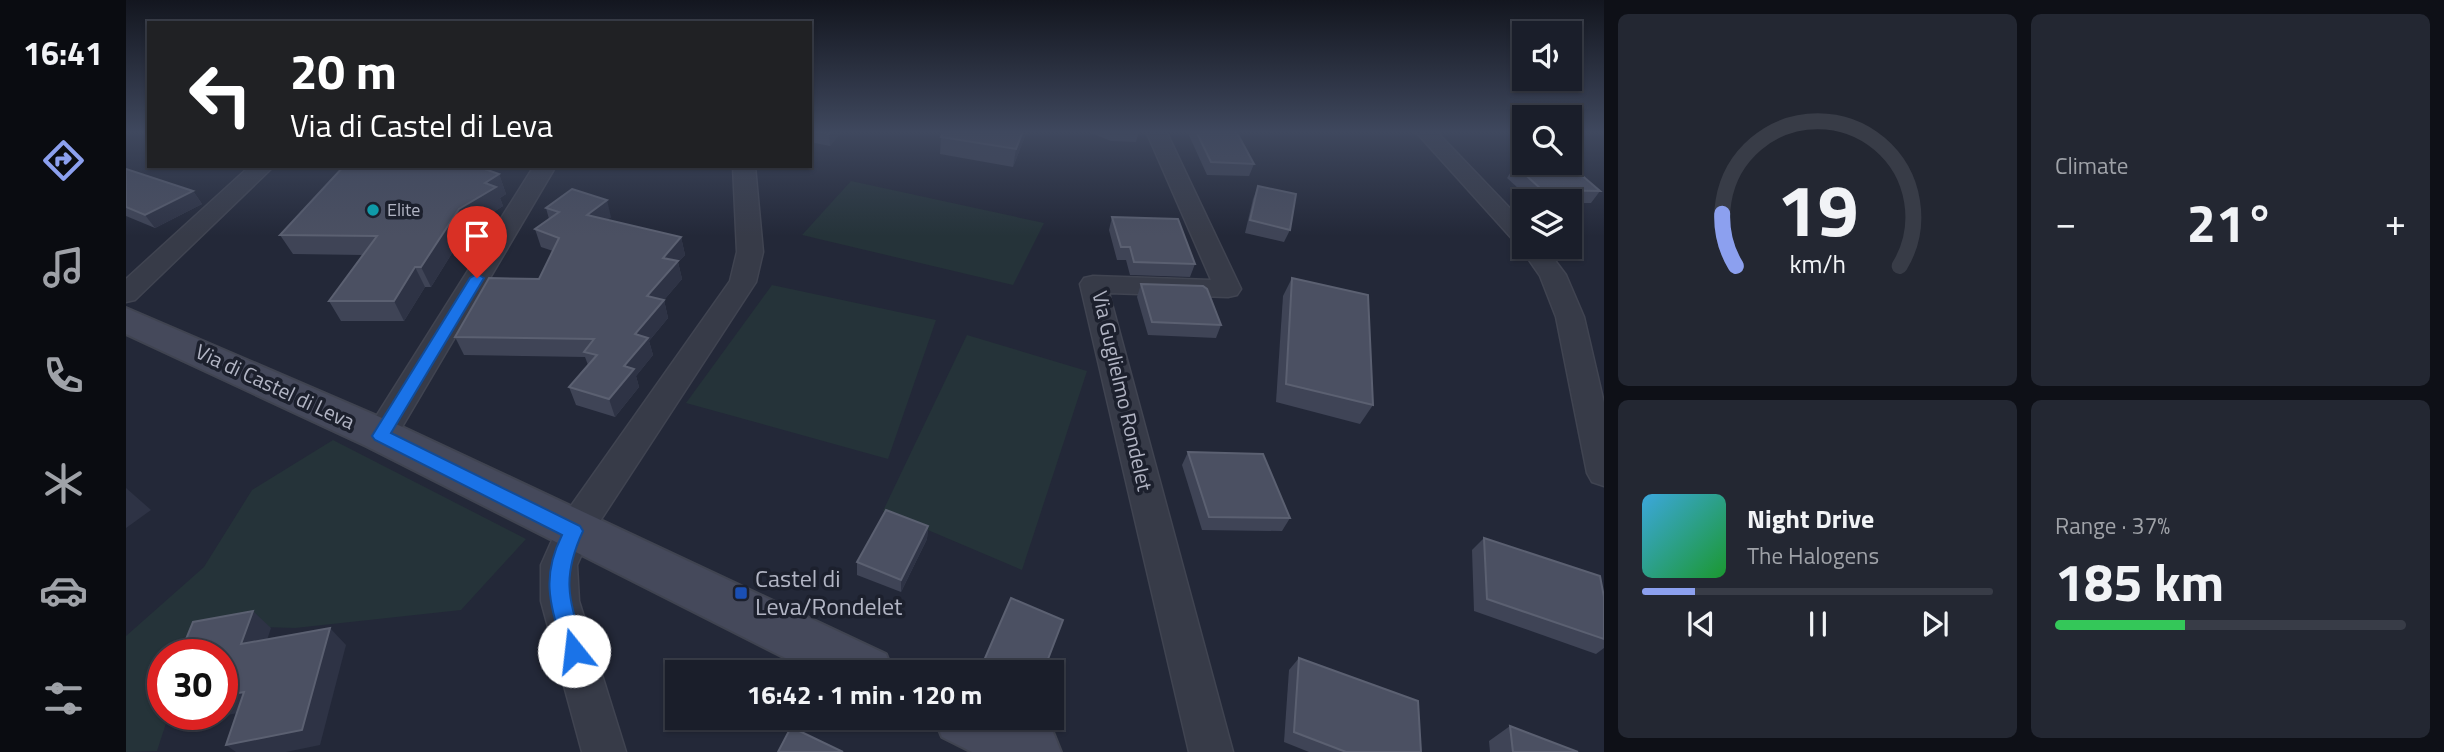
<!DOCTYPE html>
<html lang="en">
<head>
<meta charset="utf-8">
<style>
	body { margin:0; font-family:"Titillium Web",sans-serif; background:#232732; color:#f1f3f6; height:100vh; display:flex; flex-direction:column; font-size:26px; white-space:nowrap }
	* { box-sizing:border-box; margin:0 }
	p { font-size:23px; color:#9fa2a8 }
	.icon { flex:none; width:38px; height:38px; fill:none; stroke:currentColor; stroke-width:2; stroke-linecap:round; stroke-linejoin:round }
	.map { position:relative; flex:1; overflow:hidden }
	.sheet { display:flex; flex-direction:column; gap:14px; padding:14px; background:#0e1017; width:840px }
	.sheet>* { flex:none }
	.top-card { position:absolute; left:21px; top:21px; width:665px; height:147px; border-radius:0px; box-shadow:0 2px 5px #0004,0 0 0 2px #383c47; background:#202124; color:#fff; overflow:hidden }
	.controls { position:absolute; left:1386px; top:21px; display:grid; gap:14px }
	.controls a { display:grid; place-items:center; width:70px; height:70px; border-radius:0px; background:#1a1e2a; box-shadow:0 2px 5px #0004,0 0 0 2px #383c47; font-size:35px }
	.speed { position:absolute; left:21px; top:639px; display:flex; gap:14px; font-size:35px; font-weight:700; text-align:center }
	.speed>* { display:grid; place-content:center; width:91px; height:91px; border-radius:50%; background:#1a1e2a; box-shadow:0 2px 5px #0004,0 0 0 2px #383c47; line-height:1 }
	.speed .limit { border:10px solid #d22; background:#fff; color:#111 }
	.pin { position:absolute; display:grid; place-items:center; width:60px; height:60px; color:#fff; margin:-72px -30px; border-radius:50% 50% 50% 0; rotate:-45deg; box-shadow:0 0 7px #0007 }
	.pin .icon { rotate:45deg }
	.me { position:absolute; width:77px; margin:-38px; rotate:344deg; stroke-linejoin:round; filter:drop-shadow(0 0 5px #0008) }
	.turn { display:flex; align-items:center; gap:24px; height:147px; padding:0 28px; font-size:32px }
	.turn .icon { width:91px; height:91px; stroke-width:2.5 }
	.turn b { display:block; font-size:49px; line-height:60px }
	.big { font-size:52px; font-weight:700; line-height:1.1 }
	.sheet .tile { flex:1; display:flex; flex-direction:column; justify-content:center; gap:10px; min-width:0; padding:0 24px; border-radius:10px; background:#232732 }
	.sheet .dial { align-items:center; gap:0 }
	.dial svg { height:182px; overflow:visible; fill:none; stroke:#383c47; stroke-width:7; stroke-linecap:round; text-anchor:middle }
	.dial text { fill:#f1f3f6; stroke:none }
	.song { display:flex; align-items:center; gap:21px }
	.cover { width:84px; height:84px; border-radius:10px; background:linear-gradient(135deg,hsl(200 70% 55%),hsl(130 70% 35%)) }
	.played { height:7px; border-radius:4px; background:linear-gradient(90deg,#8ca0ef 15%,#383c47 15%) }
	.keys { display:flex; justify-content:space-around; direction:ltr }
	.heat { display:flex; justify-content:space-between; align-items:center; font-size:38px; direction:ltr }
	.charge { height:10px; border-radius:5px; background:linear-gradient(90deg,#34c759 37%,#383c47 0) }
	.sheet .tiles { flex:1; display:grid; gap:14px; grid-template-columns:repeat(2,1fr) }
	.trip { position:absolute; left:539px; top:660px; width:399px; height:70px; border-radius:0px; background:#1a1e2a; box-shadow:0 2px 5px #0004,0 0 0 2px #383c47; font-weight:700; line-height:70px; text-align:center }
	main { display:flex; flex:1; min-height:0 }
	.dock { display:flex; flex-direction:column; width:126px; justify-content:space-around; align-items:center; background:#0a0c11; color:#9fa2a8 }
	.dock .icon { width:49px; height:49px }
	.dock .selected { color:#8ca0ef }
	.dock b { font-size:32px; color:#f1f3f6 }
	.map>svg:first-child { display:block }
	.green { fill:#253339 }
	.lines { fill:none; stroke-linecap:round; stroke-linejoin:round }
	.street-casing { stroke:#404451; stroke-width:3 }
	.secondary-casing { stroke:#404451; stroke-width:4 }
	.street { fill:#373b48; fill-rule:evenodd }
	.secondary { fill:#45495b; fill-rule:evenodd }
	.wall { fill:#3f4456 }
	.shaded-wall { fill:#2e3345 }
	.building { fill:#4b5062; stroke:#5b6071; stroke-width:2 }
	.route { fill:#1a73e8; stroke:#114b97; stroke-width:2 }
	.culture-dot { fill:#0f9aa8; stroke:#1c202d; stroke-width:2.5 }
	.transit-dot { fill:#1a4fb4; stroke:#1c202d; stroke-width:2.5 }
	.labels { text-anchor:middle; stroke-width:7; stroke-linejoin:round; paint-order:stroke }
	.far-poi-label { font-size:18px; fill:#b2b5c4; stroke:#1c202d; text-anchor:start }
	.street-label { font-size:21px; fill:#b2b5c4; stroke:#1c202d }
	.near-poi-label { font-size:24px; fill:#b2b5c4; stroke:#1c202d; text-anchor:start }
</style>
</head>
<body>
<main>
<nav class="dock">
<b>16:41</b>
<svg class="icon selected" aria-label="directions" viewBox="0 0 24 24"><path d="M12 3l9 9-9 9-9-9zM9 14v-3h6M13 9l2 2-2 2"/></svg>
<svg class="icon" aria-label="music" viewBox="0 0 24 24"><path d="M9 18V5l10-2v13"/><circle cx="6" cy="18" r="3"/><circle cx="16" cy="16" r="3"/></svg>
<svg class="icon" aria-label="phone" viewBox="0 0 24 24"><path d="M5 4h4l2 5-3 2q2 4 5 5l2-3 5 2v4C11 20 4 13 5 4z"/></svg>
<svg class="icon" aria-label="climate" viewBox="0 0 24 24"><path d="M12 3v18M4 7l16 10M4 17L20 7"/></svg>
<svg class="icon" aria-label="car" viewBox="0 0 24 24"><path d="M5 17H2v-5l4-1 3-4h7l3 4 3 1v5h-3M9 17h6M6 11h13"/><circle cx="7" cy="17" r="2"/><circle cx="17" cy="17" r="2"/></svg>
<svg class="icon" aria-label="filters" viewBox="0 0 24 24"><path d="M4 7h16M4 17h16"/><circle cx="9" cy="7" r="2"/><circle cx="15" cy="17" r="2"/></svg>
</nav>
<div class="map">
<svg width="1478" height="752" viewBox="0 0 1478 752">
	<rect width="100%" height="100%" fill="#232838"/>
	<g class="green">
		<polygon points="725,181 918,223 887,285 676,235"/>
		<polygon points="646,285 810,320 762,459 560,403"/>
		<polygon points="841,335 961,371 896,570 757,511"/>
		<polygon points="207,440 400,539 335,610 169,628 70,625 61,654 37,654 37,714 43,714 31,751 0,752 0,636 78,567 126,490"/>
	</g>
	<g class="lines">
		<defs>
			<g id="street">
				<polygon points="1020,131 1040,131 1115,289 1111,295 1102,297 983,293 1107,752 1063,752 954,284 958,278 967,276 1085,280"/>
				<polygon points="1289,131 1310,131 1398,223 1398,247 1419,247 1440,275 1458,317 1478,403 1478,486 1466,482 1461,473 1430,317 1414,276 1394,247 1396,244 1389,242"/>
				<polygon points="124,166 148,166 9,300 0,302 0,279"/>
				<polygon points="408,166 430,166 266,444 255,447 244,444 239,435 244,426"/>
				<polygon points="607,166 629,166 637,252 630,282 463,538 451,565 453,601 500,752 456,752 415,601 415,565 435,520 604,281 611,252"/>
			</g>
			<g id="secondary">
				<polygon points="0,308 270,424 760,654 767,672 687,672 240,446 0,334"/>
				<polygon points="808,718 895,718 927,732 935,752 846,752 816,737"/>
			</g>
		</defs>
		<use href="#street" class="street-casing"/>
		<use href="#secondary" class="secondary-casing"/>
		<use href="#street" class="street"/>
		<use href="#secondary" class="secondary"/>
	</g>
	<g class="wall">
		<polygon points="684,131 716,131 704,146 684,142"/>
		<polygon points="901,131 887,167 814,154 815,137"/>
		<polygon points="960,131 1013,131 1010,142 985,141"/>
		<polygon points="1061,131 1110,131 1128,164 1123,176 1081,175"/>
		<polygon points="1389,165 1474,191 1465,203 1444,203 1444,201 1406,201 1381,178"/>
		<polygon points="0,169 67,191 76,204 29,228 0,216"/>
		<polygon points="373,174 380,194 374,198 377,206 341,229 305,287 299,287 278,321 215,321 203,301 236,255 167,254 154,235"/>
		<polygon points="1132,186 1164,230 1158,242 1119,233 1127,199"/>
		<polygon points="420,208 485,217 481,220 555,237 559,255 552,262 556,279 538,300 542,318 523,341 527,355 510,376 513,387 489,417 450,405 443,387 462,365 459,357 338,355 329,337 413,279 427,251 415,247 409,229 423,219"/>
		<polygon points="986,217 1069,264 1064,277 1004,275 1000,260 991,260 983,230"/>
		<polygon points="1166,278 1247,405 1234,424 1150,402 1157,296"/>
		<polygon points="1015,284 1095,325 1090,338 1022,335 1011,297"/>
		<polygon points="1062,452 1164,518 1156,531 1076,530 1056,465"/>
		<polygon points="802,526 801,539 775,592 731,575 731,562"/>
		<polygon points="1358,538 1478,597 1478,648 1470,654 1348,611 1346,550"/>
		<polygon points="1173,658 1295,752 1183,752 1158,742 1163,670"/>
		<polygon points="1384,726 1452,752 1364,752 1363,741"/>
	</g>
	<g class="shaded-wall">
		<polygon points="706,131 716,131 704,146 703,134"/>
		<polygon points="897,131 901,131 887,167 890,149"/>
		<polygon points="373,174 380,194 374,198 377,206 341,229 305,287 295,267 333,209 359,183"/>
		<polygon points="67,191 76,204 29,228 19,215"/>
		<polygon points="481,200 485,217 466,233 461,215"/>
		<polygon points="555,237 559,255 552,262 556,279 526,314 521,296 537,258"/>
		<polygon points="289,267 299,287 278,321 268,301"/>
		<polygon points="538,300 542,318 523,341 527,355 510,376 513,387 489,417 483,399 498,366 509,334"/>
		<polygon points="0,488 25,510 0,528"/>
		<polygon points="802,526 801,539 775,592 775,580"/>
		<polygon points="127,611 145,628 134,661 115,644"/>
		<polygon points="204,628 220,645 194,745 160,752 110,752 100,745"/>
		<polygon points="118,692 138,708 54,724 39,714 96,714 96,696"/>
	</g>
	<g class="building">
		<polygon points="688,131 706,131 703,134"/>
		<polygon points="818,131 897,131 890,149 815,137"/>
		<polygon points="1070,131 1110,131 1128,164 1085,162"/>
		<polygon points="1389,165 1445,166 1474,191 1416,190"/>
		<polygon points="218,166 350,166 373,174 359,183 370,187 333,209 295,267 289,267 268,301 203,301 251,236 154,235"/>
		<polygon points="0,169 67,191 19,215 0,207"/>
		<polygon points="1132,186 1170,194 1164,230 1124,220"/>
		<polygon points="446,189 481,200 461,215 555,237 537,258 552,261 521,296 538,300 509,334 522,338 498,366 508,369 483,399 443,387 471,355 458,352 468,339 329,337 363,278 413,279 433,238 409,229 433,212 420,208"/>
		<polygon points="986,217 1052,219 1069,264 1008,262 1004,247 995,247"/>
		<polygon points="1166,278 1242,295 1247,405 1160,384"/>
		<polygon points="1015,284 1077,286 1081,289 1095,325 1026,322"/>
		<polygon points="1062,452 1137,454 1164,518 1083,517"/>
		<polygon points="760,510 802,526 775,580 731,562"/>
		<polygon points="1358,538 1474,576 1478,597 1478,639 1361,599"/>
		<polygon points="885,598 937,620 917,672 853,672"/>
		<polygon points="127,611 115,644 204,628 176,730 100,745 118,692 96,696 96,654 54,654 67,622"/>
		<polygon points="1173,658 1292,701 1295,752 1220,752 1168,732"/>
		<polygon points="37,696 37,708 32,709"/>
		<polygon points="1384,726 1452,752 1387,752"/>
		<polygon points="665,727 717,752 652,752"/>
	</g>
	<linearGradient id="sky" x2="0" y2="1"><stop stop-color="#13161f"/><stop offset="0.56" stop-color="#3f485e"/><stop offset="1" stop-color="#3f485e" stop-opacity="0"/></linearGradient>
	<rect width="1478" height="236" fill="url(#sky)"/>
	<path class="route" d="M351,274L358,278L265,433L454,526L457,531C434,581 444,601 459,651L456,658L448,661L441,658L438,651C425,606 414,579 436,535L249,440L246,436L344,278Z"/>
	<circle class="culture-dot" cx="247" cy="210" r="7"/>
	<rect class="transit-dot" x="608" y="586" width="14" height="14" rx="3.5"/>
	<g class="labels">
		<g class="far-poi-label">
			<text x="261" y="216">Elite</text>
		</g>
		<g class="street-label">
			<text transform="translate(149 387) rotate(25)" y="7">Via di Castel di Leva</text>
			<text transform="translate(996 391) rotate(77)" y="7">Via Guglielmo Rondelet</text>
		</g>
		<g class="near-poi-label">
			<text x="629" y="587">Castel di<tspan x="629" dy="28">Leva/Rondelet</tspan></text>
		</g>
	</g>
</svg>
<div class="controls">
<a><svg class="icon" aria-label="sound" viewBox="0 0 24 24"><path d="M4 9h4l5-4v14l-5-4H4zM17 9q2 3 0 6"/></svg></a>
<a><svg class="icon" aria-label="search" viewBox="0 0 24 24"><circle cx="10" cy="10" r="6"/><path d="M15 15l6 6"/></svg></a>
<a><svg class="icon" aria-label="layers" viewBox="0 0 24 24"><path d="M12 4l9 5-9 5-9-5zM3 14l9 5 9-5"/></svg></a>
</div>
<div class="speed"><div class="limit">30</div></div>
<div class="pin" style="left:351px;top:278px;background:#d93025"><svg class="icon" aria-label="arrive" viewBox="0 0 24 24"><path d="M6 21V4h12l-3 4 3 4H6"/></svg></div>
<svg class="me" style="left:448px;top:651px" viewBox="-20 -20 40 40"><circle r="19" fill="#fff"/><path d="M0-13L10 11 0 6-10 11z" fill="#1a73e8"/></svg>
<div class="trip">16:42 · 1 min · 120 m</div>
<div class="top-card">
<div class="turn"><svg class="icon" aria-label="left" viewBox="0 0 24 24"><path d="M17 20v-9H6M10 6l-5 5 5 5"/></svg><div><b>20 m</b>Via di Castel di Leva</div></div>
</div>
</div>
<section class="sheet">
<div class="tiles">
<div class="tile dial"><svg viewBox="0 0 100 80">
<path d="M14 69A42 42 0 1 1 86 69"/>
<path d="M14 69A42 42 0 0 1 8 46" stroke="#8ca0ef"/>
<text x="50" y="56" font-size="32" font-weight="700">19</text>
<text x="50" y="72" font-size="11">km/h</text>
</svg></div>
<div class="tile"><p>Climate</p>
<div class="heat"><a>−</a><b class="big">21°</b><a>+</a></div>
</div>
<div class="tile">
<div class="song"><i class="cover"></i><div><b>Night Drive</b><p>The Halogens</p></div></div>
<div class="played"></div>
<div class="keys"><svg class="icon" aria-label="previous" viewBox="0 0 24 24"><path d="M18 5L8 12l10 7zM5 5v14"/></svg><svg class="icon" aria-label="pause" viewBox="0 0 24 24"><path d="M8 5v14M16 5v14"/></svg><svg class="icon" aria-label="next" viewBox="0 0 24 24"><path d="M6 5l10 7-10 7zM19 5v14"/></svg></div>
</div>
<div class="tile"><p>Range · 37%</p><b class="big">185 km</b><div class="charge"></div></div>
</div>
</section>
</main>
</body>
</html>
